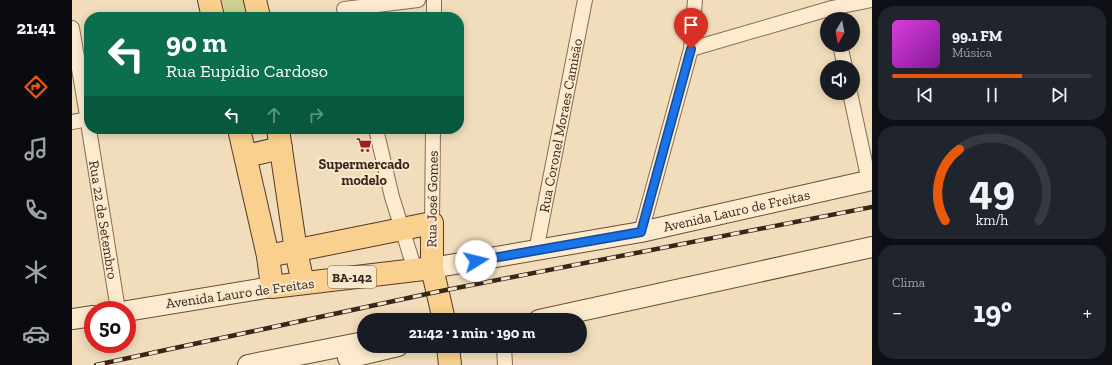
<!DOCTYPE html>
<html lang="pt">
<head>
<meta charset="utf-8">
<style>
	body { margin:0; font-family:"Zilla Slab",serif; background:#20242c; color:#f1f3f6; height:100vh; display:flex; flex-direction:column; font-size:15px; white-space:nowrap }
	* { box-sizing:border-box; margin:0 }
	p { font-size:13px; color:#9ea1a6 }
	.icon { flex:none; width:22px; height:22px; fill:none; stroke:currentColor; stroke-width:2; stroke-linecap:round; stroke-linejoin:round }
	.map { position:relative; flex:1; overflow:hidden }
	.sheet { display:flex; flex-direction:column; gap:6px; padding:6px; background:#0d0f14; width:240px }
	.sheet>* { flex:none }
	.banner { position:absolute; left:12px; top:12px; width:380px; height:122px; border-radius:16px; box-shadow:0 2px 10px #0003; background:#0b6e4f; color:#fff; overflow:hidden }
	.needle { width:26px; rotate:190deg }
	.tools { position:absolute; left:748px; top:12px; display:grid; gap:8px }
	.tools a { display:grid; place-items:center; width:40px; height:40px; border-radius:50%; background:#171b24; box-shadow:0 2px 10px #0003; font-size:20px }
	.speed { position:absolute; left:12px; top:301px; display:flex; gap:8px; font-size:20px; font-weight:700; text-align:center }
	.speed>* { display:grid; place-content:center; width:52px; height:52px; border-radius:50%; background:#171b24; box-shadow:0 2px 10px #0003; line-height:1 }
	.speed .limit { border:6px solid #d22; background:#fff; color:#111 }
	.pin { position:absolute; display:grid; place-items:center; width:34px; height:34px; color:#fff; margin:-41px -17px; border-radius:50% 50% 50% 0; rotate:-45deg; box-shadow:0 0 4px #0007 }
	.pin .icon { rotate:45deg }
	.me { position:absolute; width:44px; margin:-22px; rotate:81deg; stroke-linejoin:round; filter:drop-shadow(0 0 3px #0008) }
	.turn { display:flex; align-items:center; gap:14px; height:84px; padding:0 16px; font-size:18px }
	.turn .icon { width:52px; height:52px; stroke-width:2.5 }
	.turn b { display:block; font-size:28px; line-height:34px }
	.lanes { display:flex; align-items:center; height:38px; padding:0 16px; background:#0003; justify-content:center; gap:20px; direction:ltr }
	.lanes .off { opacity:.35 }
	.big { font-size:30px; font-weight:700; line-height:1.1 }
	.sheet .card { flex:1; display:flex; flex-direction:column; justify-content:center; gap:6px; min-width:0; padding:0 14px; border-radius:16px; background:#20242c }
	.sheet .dial { align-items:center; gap:0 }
	.dial svg { height:104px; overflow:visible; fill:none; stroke:#363941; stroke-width:7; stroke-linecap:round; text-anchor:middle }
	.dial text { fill:#f1f3f6; stroke:none }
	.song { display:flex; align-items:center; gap:12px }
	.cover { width:48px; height:48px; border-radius:6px; background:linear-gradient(135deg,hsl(300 70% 55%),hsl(290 70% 35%)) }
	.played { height:4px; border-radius:2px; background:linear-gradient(90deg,#ea580c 65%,#363941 65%) }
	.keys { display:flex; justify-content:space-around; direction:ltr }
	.heat { display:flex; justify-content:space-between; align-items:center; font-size:22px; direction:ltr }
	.trip { position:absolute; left:285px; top:313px; width:230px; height:40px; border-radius:20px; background:#171b24; box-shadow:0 2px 10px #0003; font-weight:700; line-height:40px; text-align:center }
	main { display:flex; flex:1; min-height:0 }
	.dock { display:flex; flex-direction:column; width:72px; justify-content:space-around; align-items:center; background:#090b0e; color:#9ea1a6 }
	.dock .icon { width:28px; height:28px }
	.dock .active { color:#ea580c }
	.dock b { font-size:18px; color:#f1f3f6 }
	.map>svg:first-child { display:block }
	.green { fill:#cdd08f }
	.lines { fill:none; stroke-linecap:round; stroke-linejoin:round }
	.street-casing { stroke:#896c54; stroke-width:16 }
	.secondary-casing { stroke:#6b4d37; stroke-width:22 }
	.primary-casing { stroke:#563b29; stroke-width:24 }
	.street { stroke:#fcebce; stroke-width:14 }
	.secondary { stroke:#fcebce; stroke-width:20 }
	.primary { stroke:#f9d08e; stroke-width:22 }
	.rail-casing { stroke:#37261a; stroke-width:4.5 }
	.rail { stroke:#f8e8cb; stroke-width:3; stroke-dasharray:9; stroke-linecap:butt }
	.route-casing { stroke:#114b97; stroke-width:10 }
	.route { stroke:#1a73e8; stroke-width:7 }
	.labels { text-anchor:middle; stroke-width:4; stroke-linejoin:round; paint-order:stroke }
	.shield { fill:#f8e8cb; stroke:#71604f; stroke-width:1 }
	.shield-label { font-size:13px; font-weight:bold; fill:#37261a }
	.street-label { font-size:14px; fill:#37261a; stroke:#f8e8cb }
	.poi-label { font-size:14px; font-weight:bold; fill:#37261a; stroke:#f8e8cb }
</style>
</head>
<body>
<main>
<nav class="dock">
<b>21:41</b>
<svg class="icon active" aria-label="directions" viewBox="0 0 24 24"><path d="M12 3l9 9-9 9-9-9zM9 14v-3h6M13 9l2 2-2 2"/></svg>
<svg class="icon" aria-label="music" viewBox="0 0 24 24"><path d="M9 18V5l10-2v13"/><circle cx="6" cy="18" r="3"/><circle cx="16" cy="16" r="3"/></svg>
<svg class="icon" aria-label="phone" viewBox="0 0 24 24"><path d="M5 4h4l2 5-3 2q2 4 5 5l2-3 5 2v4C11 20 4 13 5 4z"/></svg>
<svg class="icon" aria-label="climate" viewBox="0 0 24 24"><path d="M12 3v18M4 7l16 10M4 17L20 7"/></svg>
<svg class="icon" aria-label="car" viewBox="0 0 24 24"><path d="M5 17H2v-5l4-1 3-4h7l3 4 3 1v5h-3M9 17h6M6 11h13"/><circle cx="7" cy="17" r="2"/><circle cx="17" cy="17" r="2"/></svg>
</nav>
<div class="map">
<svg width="800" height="365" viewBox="0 0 800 365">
	<rect width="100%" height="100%" fill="#f1ddbb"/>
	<g class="green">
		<polygon points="150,0 177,0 180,17 154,17"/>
		<polygon points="180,129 200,129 200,131 192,135 182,134"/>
	</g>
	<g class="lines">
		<defs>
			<g id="street">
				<polyline points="272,9 346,0"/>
				<polyline points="362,17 362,0"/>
				<polyline points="0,28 17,127"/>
				<polyline points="768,45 773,67"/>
				<polyline points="619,49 760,8 799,0"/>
				<polyline points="778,93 797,181"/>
				<polyline points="0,122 16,119"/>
				<path id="s1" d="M17,129L46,310"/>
				<polyline points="304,129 320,197 343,270"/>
				<polyline points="360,223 361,129"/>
				<polyline points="569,232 619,49 623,0"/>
				<path id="s2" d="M464,251L513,0"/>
				<polyline points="432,346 433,365"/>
			</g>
			<g id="secondary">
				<path id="s3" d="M360,268L569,232L800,180"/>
				<polyline points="55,311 200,287"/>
				<polyline points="0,319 21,316"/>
				<polyline points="467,320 800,247"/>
				<polyline points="276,358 326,346"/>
				<polyline points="176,365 292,342"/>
			</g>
			<g id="primary">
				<polyline points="137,0 141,17"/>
				<polyline points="183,0 187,17"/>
				<polyline points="167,129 196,256 200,287 360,268"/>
				<polyline points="206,129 224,251 231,283"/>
				<polyline points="174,156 209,148"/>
				<polyline points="196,256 360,223 360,268 372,320"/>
				<polyline points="376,346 378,365"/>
			</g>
		</defs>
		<use href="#street" class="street-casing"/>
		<use href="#secondary" class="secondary-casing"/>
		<use href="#primary" class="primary-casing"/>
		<use href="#street" class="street"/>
		<use href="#secondary" class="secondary"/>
		<use href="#primary" class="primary"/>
		<defs>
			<polyline id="rail" points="24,365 364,292 800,207"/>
		</defs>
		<use href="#rail" class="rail-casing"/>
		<use href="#rail" class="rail"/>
	</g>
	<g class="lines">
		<defs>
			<polyline id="route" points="404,261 569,232 619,49"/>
		</defs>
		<use href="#route" class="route-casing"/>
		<use href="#route" class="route"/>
	</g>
	<defs>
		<symbol id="supermarket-bare" viewBox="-9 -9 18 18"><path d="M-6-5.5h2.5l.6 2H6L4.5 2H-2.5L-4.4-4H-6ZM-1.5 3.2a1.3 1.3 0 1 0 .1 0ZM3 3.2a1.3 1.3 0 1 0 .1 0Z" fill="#9d1f29" stroke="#f8e8cb" stroke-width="2.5" paint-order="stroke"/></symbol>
	</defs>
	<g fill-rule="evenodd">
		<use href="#supermarket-bare" x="281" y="134" width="22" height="22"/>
	</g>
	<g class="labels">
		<rect class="shield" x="256" y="266" width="48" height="22" rx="3"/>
		<g class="shield-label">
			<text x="280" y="282">BA-142</text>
		</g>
		<g class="street-label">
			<text dy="5" stroke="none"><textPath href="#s2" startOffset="128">Rua Coronel Moraes Camisão</textPath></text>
			<text transform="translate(360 199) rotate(-89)" y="5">Rua José Gomes</text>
			<text dy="5" stroke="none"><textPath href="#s3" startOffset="310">Avenida Lauro de Freitas</textPath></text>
			<text dy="5" stroke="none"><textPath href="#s1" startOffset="92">Rua 22 de Setembro</textPath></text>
			<text transform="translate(168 293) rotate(-8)" y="5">Avenida Lauro de Freitas</text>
		</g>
		<g class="poi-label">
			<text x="292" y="169">Supermercado<tspan x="292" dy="16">modelo</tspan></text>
		</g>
	</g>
</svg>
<div class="tools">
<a><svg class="needle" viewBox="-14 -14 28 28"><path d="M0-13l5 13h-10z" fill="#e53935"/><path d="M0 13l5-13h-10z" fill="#9ea1a6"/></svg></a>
<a><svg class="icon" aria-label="sound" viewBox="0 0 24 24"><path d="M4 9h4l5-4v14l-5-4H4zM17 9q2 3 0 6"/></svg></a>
</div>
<div class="speed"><div class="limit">50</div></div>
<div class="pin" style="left:619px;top:49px;background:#d93025"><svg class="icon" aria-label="arrive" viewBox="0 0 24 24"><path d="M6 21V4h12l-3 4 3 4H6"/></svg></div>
<svg class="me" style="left:404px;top:261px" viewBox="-20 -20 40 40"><circle r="19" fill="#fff"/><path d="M0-13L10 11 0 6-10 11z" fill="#1a73e8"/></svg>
<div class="trip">21:42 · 1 min · 190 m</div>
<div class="banner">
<div class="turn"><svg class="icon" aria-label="left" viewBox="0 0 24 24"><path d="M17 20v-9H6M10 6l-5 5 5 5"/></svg><div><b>90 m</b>Rua Eupidio Cardoso</div></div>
<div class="lanes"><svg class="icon" aria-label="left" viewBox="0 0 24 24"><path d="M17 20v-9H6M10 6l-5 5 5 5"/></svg><svg class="icon off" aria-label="ahead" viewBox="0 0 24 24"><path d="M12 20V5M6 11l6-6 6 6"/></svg><svg class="icon off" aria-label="right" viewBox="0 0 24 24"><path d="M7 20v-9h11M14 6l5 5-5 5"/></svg></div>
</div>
</div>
<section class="sheet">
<div class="card">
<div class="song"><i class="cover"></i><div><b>99.1 FM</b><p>Música</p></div></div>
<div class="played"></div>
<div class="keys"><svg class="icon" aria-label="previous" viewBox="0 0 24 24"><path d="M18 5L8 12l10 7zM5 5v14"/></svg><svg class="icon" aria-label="pause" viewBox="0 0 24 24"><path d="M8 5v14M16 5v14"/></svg><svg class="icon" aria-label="next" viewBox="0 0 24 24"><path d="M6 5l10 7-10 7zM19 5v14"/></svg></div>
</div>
<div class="card dial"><svg viewBox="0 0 100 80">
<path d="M14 69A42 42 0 1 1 86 69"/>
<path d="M14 69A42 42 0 0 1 25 14" stroke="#ea580c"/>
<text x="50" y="56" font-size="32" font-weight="700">49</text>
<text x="50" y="72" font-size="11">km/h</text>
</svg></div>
<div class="card"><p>Clima</p>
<div class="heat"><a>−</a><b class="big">19°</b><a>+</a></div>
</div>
</section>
</main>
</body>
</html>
